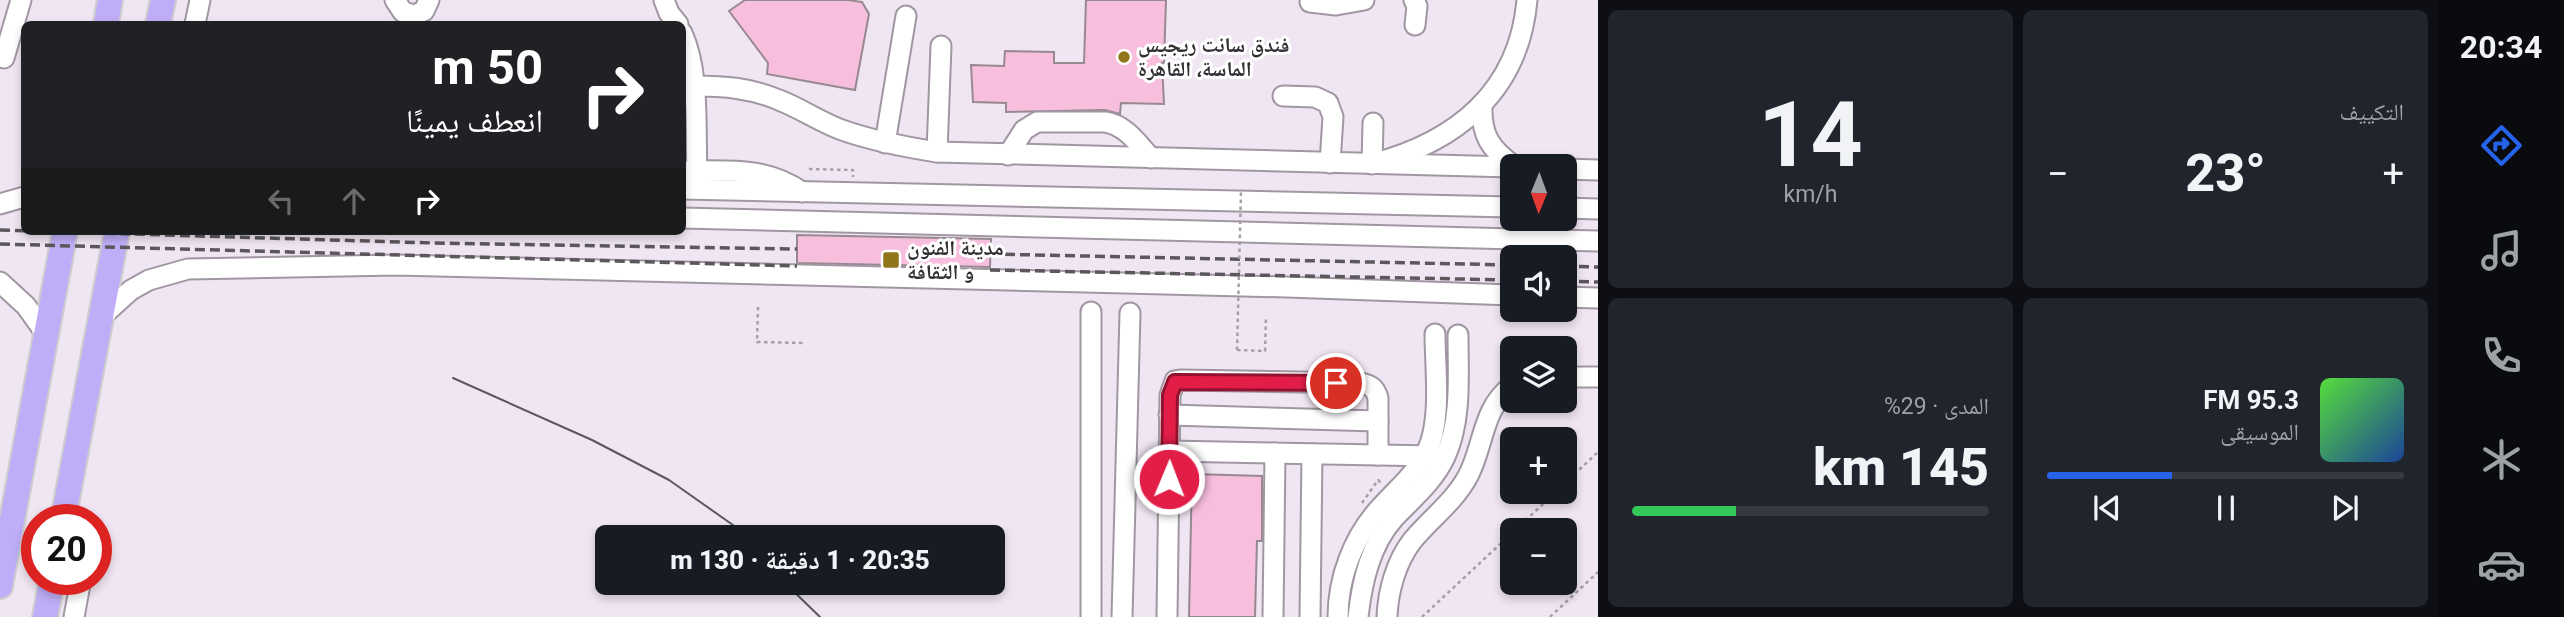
<!DOCTYPE html>
<html lang="ar">
<head>
<meta charset="utf-8">
<style>
	body { margin:0; font-family:Roboto,"Noto Naskh Arabic",sans-serif; background:#20242c; color:#f1f3f6; direction:rtl; height:100vh; display:flex; flex-direction:column; font-size:26px; white-space:nowrap }
	* { box-sizing:border-box; margin:0 }
	p { font-size:23px; color:#9ea1a6 }
	.icon { flex:none; width:38px; height:38px; fill:none; stroke:currentColor; stroke-width:2; stroke-linecap:round; stroke-linejoin:round }
	.map { position:relative; flex:1; overflow:hidden; direction:ltr }
	.details { display:flex; flex-direction:column; gap:10px; padding:10px; background:#0d0f14; width:840px }
	.details>* { flex:none }
	.guide { position:absolute; left:21px; top:21px; width:665px; height:214px; border-radius:10px; box-shadow:0 4px 10px #0003; direction:rtl; background:#202124; color:#fff; overflow:hidden }
	.needle { width:46px; rotate:181deg }
	.fabs { position:absolute; left:1500px; top:154px; display:grid; gap:14px }
	.fabs a { display:grid; place-items:center; width:77px; height:77px; border-radius:10px; background:#171b24; box-shadow:0 4px 10px #0003; font-size:35px }
	.speed { position:absolute; left:21px; top:504px; display:flex; gap:14px; font-size:35px; font-weight:700; text-align:center }
	.speed>* { display:grid; place-content:center; width:91px; height:91px; border-radius:50%; background:#171b24; box-shadow:0 4px 10px #0003; line-height:1 }
	.speed .limit { border:10px solid #d22; background:#fff; color:#111 }
	.pin { position:absolute; display:grid; place-items:center; width:60px; height:60px; color:#fff; margin:-30px; border:4px solid #fff; border-radius:50%; box-shadow:0 2px 7px #0007 }
	.me { position:absolute; width:77px; margin:-38px; rotate:1deg; stroke-linejoin:round; filter:drop-shadow(0 0 5px #0008) }
	.turn { display:flex; align-items:center; gap:24px; height:147px; padding:0 28px; font-size:32px }
	.turn .icon { width:91px; height:91px; stroke-width:2.5 }
	.turn b { display:block; font-size:49px; line-height:60px }
	.lanes { display:flex; align-items:center; height:66px; padding:0 28px; background:#0003; justify-content:center; gap:35px; direction:ltr }
	.lanes .off { opacity:.35 }
	.big { font-size:52px; font-weight:800; line-height:1.1 }
	.details .widget { flex:1; display:flex; flex-direction:column; justify-content:center; gap:10px; min-width:0; padding:0 24px; border-radius:10px; background:#20242c }
	.details .dial { align-items:center; gap:0 }
	.dial b { font-size:91px; line-height:1 }
	.song { display:flex; align-items:center; gap:21px }
	.cover { width:84px; height:84px; border-radius:10px; background:linear-gradient(135deg,hsl(110 70% 55%),hsl(220 70% 35%)) }
	.played { height:7px; border-radius:4px; background:linear-gradient(90deg,#2563eb 35%,#363941 35%) }
	.keys { display:flex; justify-content:space-around; direction:ltr }
	.heat { display:flex; justify-content:space-between; align-items:center; font-size:38px; direction:ltr }
	.charge { height:10px; border-radius:5px; background:linear-gradient(90deg,#34c759 29%,#363941 0) }
	.details .tiles { flex:1; display:grid; gap:10px; grid-template-columns:repeat(2,1fr) }
	.trip { position:absolute; left:595px; top:525px; width:410px; height:70px; border-radius:10px; background:#171b24; box-shadow:0 4px 10px #0003; font-weight:800; line-height:70px; text-align:center; direction:rtl }
	main { display:flex; flex:1; min-height:0 }
	.tab-bar { display:flex; flex-direction:column; width:126px; justify-content:space-around; align-items:center; background:#090b0e; color:#9ea1a6 }
	.tab-bar .icon { width:49px; height:49px }
	.tab-bar .current { color:#2563eb }
	.tab-bar b { font-size:32px; color:#f1f3f6 }
	.map>svg:first-child { display:block }
	.building { fill:#f8bede; stroke:#978990; stroke-width:2 }
	.lines { fill:none; stroke-linecap:round; stroke-linejoin:round }
	.minor-casing { stroke:#a097a2; stroke-width:23 }
	.major-casing { stroke:#cecdce; stroke-width:28 }
	.path { stroke:#a59da7; stroke-width:2.5; stroke-dasharray:3.5 3.5; stroke-linecap:butt }
	.minor { stroke:#fff; stroke-width:19 }
	.major { stroke:#bfaef7; stroke-width:24 }
	.tram { stroke:#5b575c; stroke-width:2 }
	.rail { stroke:#5b575c; stroke-width:3.5; stroke-dasharray:10 5; stroke-linecap:butt }
	.path-bridge { stroke:#a59da7; stroke-width:2.5; stroke-dasharray:3.5 3.5; stroke-linecap:butt }
	.route-casing { stroke:#92132f; stroke-width:18 }
	.route { stroke:#e11d48; stroke-width:12 }
	.poi-dot { fill:#91751b; stroke:#fff; stroke-width:2.5 }
	.labels { text-anchor:middle; stroke-width:6; stroke-linejoin:round; paint-order:stroke }
	.poi-label { font-size:21px; font-weight:bold; fill:#333034; stroke:#fff; text-anchor:start }
</style>
</head>
<body>
<main>
<nav class="tab-bar">
<b>20:34</b>
<svg class="icon current" aria-label="directions" viewBox="0 0 24 24"><path d="M12 3l9 9-9 9-9-9zM9 14v-3h6M13 9l2 2-2 2"/></svg>
<svg class="icon" aria-label="music" viewBox="0 0 24 24"><path d="M9 18V5l10-2v13"/><circle cx="6" cy="18" r="3"/><circle cx="16" cy="16" r="3"/></svg>
<svg class="icon" aria-label="phone" viewBox="0 0 24 24"><path d="M5 4h4l2 5-3 2q2 4 5 5l2-3 5 2v4C11 20 4 13 5 4z"/></svg>
<svg class="icon" aria-label="climate" viewBox="0 0 24 24"><path d="M12 3v18M4 7l16 10M4 17L20 7"/></svg>
<svg class="icon" aria-label="car" viewBox="0 0 24 24"><path d="M5 17H2v-5l4-1 3-4h7l3 4 3 1v5h-3M9 17h6M6 11h13"/><circle cx="7" cy="17" r="2"/><circle cx="17" cy="17" r="2"/></svg>
</nav>
<section class="details">
<div class="tiles">
<div class="widget"><p>التكييف</p>
<div class="heat"><a>−</a><b class="big">23°</b><a>+</a></div>
</div>
<div class="widget dial"><b>14</b><p>km/h</p></div>
<div class="widget">
<div class="song"><i class="cover"></i><div><b>95.3 FM</b><p>الموسيقى</p></div></div>
<div class="played"></div>
<div class="keys"><svg class="icon" aria-label="previous" viewBox="0 0 24 24"><path d="M18 5L8 12l10 7zM5 5v14"/></svg><svg class="icon" aria-label="pause" viewBox="0 0 24 24"><path d="M8 5v14M16 5v14"/></svg><svg class="icon" aria-label="next" viewBox="0 0 24 24"><path d="M6 5l10 7-10 7zM19 5v14"/></svg></div>
</div>
<div class="widget"><p>المدى · 29%</p><b class="big">145 km</b><div class="charge"></div></div>
</div>
</section>
<div class="map">
<svg width="1598" height="617" viewBox="0 0 1598 617">
	<rect width="100%" height="100%" fill="#f0e6f3"/>
	<g class="building">
		<polygon points="745,0 848,0 862,2 869,14 855,90 767,74 768,63 729,11"/>
		<polygon points="1086,0 1166,0 1164,63 1162,63 1164,104 1121,103 1120,114 1105,110 1006,112 1006,103 973,102 971,65 1004,66 1005,51 1054,52 1054,63 1084,63"/>
		<polygon points="797,235 991,239 990,267 797,263"/>
		<polygon points="1192,474 1262,476 1262,541 1257,541 1255,617 1189,617"/>
	</g>
	<g class="lines">
		<defs>
			<g id="minor">
				<polyline points="395,0 403,12 414,15 424,11 429,0"/>
				<polyline points="664,0 669,13 678,24"/>
				<polyline points="1414,0 1417,6 1415,25"/>
				<polyline points="1310,2 1336,5 1364,0"/>
				<polyline points="195,24 200,0"/>
				<path d="M682,33C700,72 695,129 697,171"/>
				<polyline points="4,58 21,0"/>
				<path d="M694,86C724,86 751,88 779,100C800,108 820,122 842,130C873,141 905,147 937,152L1512,167"/>
				<polyline points="1283,96 1315,97 1328,103 1333,117 1330,163"/>
				<path d="M1482,105C1481,135 1490,149 1514,166"/>
				<path d="M1373,123L1372,164C1456,142 1519,92 1527,0"/>
				<polyline points="885,143 906,16"/>
				<polyline points="937,152 941,46"/>
				<path d="M1008,155L1024,130L1037,122H1105C1126,125 1138,144 1151,158"/>
				<polyline points="1564,169 1598,170"/>
				<path d="M682,171C726,171 765,166 802,192"/>
				<polyline points="682,189 1512,207"/>
				<polyline points="0,204 24,197"/>
				<polyline points="1564,208 1598,209"/>
				<polyline points="682,218 1598,241"/>
				<polyline points="0,282 26,306 46,334"/>
				<polyline points="1564,297 1598,298"/>
				<polyline points="1091,312 1091,617"/>
				<polyline points="101,317 131,290 149,280 188,269 396,265 1287,287 1512,295"/>
				<polyline points="1564,377 1598,377"/>
				<polyline points="1169,415 1378,421"/>
				<polyline points="1169,451 1434,456"/>
				<polyline points="74,617 81,579"/>
				<polyline points="1122,617 1130,313"/>
				<path d="M1167,617L1170,395L1175,381L1182,380L1361,383C1371,385 1375,388 1378,398V455"/>
				<polyline points="1273,617 1275,453"/>
				<polyline points="1310,617 1312,454"/>
				<path d="M1338,617C1338,578 1353,538 1379,509C1395,491 1416,474 1427,451C1442,421 1435,368 1435,334"/>
				<path d="M1358,617C1362,582 1370,545 1394,518C1413,498 1433,482 1445,457C1462,420 1458,375 1458,335"/>
				<path d="M1387,617C1388,591 1396,562 1412,541C1430,519 1454,502 1468,476C1484,446 1482,408 1512,386"/>
			</g>
			<g id="major">
				<polyline points="106,24 110,0"/>
				<polyline points="158,24 163,0"/>
				<polyline points="63,520 117,231"/>
				<polyline points="0,586 65,231"/>
				<polyline points="45,617 52,579"/>
			</g>
		</defs>
		<use href="#minor" class="minor-casing"/>
		<use href="#major" class="major-casing"/>
		<g class="path">
			<polyline points="809,169 853,170 853,177"/>
			<polyline points="758,307 757,342 806,343"/>
			<polyline points="1237,350 1265,351 1266,317"/>
			<polyline points="1564,484 1598,452"/>
			<polyline points="1362,503 1378,480 1381,483"/>
			<polyline points="1515,530 1556,492"/>
			<polyline points="1422,617 1512,533"/>
			<polyline points="1550,617 1598,572"/>
		</g>
		<use href="#minor" class="minor"/>
		<use href="#major" class="major"/>
		<g class="tram">
			<polyline points="453,378 592,440 669,480 750,537"/>
			<polyline points="785,583 820,617"/>
		</g>
		<g class="rail">
			<polyline points="0,230 434,243 797,249"/>
			<polyline points="0,244 797,266"/>
			<polyline points="990,254 1512,265"/>
			<polyline points="1564,266 1598,267"/>
			<polyline points="990,270 1512,280"/>
			<polyline points="1564,281 1598,282"/>
		</g>
		<polyline class="path-bridge" points="1237,350 1241,192"/>
	</g>
	<g class="lines">
		<defs>
			<polyline id="route" points="1169,479 1170,395 1175,382 1336,383"/>
		</defs>
		<use href="#route" class="route-casing"/>
		<use href="#route" class="route"/>
	</g>
	<g class="poi-dot">
		<circle cx="1124" cy="57" r="7"/>
		<rect x="882" y="251" width="18" height="18" rx="3.5"/>
	</g>
	<g class="labels">
		<g class="poi-label">
			<text x="1138" y="52">فندق سانت ريجيس<tspan x="1138" dy="24">الماسة، القاهرة</tspan></text>
			<text x="907" y="255">مدينة الفنون<tspan x="907" dy="24">و الثقافة</tspan></text>
		</g>
	</g>
</svg>
<div class="fabs">
<a><svg class="needle" viewBox="-14 -14 28 28"><path d="M0-13l5 13h-10z" fill="#e53935"/><path d="M0 13l5-13h-10z" fill="#9ea1a6"/></svg></a>
<a><svg class="icon" aria-label="sound" viewBox="0 0 24 24"><path d="M4 9h4l5-4v14l-5-4H4zM17 9q2 3 0 6"/></svg></a>
<a><svg class="icon" aria-label="layers" viewBox="0 0 24 24"><path d="M12 4l9 5-9 5-9-5zM3 14l9 5 9-5"/></svg></a>
<a>+</a>
<a>−</a>
</div>
<div class="speed"><div class="limit">20</div></div>
<div class="pin" style="left:1336px;top:383px;background:#d93025"><svg class="icon" aria-label="arrive" viewBox="0 0 24 24"><path d="M6 21V4h12l-3 4 3 4H6"/></svg></div>
<svg class="me" style="left:1169px;top:479px" viewBox="-20 -20 40 40"><circle r="17" fill="#e11d48" stroke="#fff" stroke-width="3"/><path d="M0-11L8 9 0 5-8 9z" fill="#fff"/></svg>
<div class="trip">20:35 · 1 دقيقة · 130 m</div>
<div class="guide">
<div class="turn"><svg class="icon" aria-label="right" viewBox="0 0 24 24"><path d="M7 20v-9h11M14 6l5 5-5 5"/></svg><div><b>50 m</b>انعطف يمينًا</div></div>
<div class="lanes"><svg class="icon off" aria-label="left" viewBox="0 0 24 24"><path d="M17 20v-9H6M10 6l-5 5 5 5"/></svg><svg class="icon off" aria-label="ahead" viewBox="0 0 24 24"><path d="M12 20V5M6 11l6-6 6 6"/></svg><svg class="icon" aria-label="right" viewBox="0 0 24 24"><path d="M7 20v-9h11M14 6l5 5-5 5"/></svg></div>
</div>
</div>
</main>
</body>
</html>
